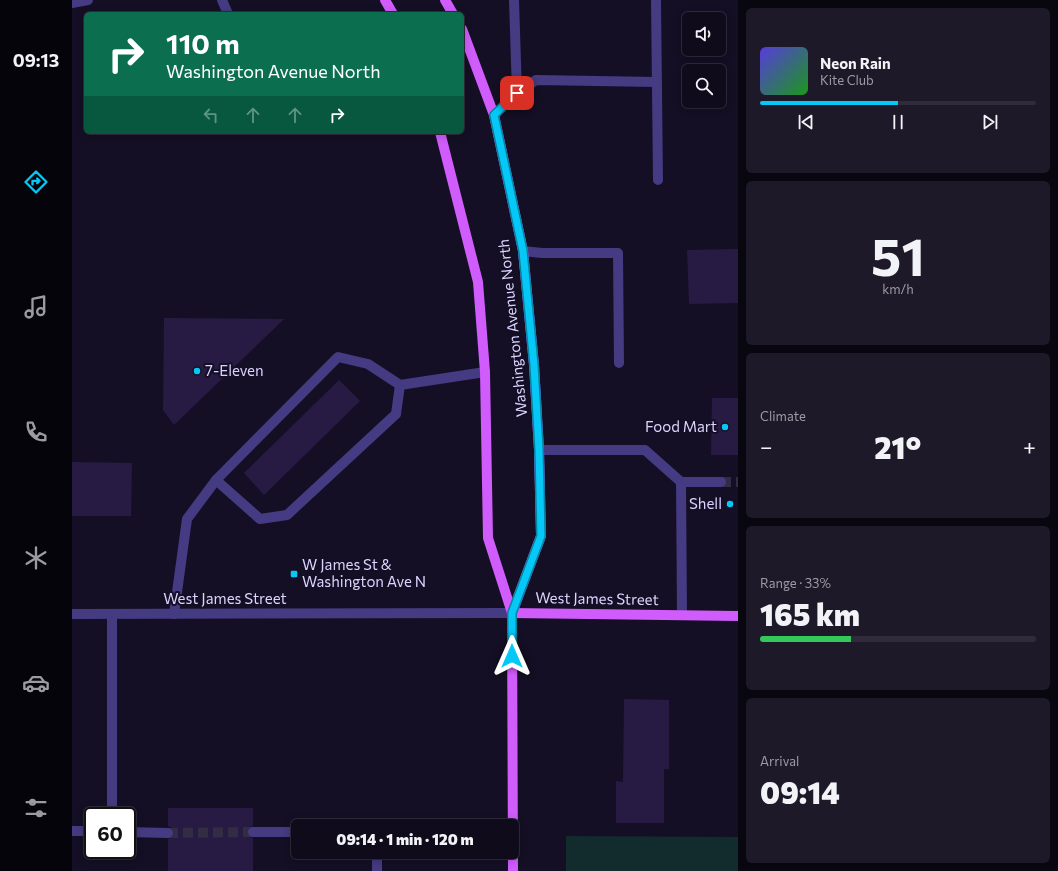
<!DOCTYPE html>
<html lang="en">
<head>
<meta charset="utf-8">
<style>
	body { margin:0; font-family:Commissioner,sans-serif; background:#1d1928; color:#f1f3f6; height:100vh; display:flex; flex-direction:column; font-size:15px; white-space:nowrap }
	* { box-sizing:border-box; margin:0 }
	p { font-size:13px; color:#9b9ba3 }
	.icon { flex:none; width:22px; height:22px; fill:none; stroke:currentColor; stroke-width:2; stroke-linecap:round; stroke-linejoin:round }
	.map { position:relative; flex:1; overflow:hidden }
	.panel { display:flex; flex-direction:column; gap:8px; padding:8px; background:#08060f; width:320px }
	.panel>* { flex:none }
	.guide { position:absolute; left:12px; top:12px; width:380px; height:122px; border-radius:6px; box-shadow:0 2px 10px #0003,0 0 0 1px #2f2b3a; background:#0b6e4f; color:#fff; overflow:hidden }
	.tools { position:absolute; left:610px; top:12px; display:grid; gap:8px }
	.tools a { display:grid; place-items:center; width:44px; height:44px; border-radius:6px; background:#0f0b1b; box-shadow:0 2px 10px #0003,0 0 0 1px #2f2b3a; font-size:20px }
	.speed { position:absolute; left:12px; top:807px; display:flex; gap:8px; font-size:20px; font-weight:700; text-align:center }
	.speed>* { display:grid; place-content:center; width:52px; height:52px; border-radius:50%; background:#0f0b1b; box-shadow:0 2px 10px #0003,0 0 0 1px #2f2b3a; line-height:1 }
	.speed .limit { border:2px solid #111; border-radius:6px; background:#fff; color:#111 }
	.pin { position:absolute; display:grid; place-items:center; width:34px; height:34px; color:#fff; margin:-17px; border-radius:8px; box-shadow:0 2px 6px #0006 }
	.me { position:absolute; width:44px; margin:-22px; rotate:0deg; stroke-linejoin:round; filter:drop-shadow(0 0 3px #0008) }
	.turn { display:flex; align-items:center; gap:14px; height:84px; padding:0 16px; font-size:18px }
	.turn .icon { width:52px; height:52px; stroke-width:2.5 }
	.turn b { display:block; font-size:28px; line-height:34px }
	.lanes { display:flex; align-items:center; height:38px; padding:0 16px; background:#0003; justify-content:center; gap:20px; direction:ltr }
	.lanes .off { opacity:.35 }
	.big { font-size:30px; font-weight:800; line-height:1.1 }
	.panel .card { flex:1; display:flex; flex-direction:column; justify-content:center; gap:6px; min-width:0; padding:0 14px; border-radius:6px; background:#1d1928 }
	.panel .dial { align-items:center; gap:0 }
	.dial b { font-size:52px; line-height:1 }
	.song { display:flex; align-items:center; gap:12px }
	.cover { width:48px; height:48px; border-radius:6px; background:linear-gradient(135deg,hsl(250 70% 55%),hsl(120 70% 35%)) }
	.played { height:4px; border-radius:2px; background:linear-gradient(90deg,#06c8f7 50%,#2f2b3a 50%) }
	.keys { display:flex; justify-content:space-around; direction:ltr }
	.heat { display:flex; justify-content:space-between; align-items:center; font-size:22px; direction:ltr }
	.charge { height:6px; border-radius:3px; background:linear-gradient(90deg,#34c759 33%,#2f2b3a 0) }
	.trip { position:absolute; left:219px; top:819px; width:228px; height:40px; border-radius:6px; background:#0f0b1b; box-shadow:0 2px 10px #0003,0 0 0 1px #2f2b3a; font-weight:800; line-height:40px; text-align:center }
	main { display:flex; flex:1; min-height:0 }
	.tab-bar { display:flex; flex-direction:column; width:72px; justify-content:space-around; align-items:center; background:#06040b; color:#9b9ba3 }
	.tab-bar .icon { width:28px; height:28px }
	.tab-bar .current { color:#06c8f7 }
	.tab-bar b { font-size:18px; color:#f1f3f6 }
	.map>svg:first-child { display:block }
	.green { fill:#122c2e }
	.building { fill:#271b44 }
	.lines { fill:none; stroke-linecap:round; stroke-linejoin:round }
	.minor-tunnel { stroke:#322c45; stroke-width:10; stroke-dasharray:10 5; stroke-linecap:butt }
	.minor { stroke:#443b82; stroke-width:10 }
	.major { stroke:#cf5cfb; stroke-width:10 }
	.route-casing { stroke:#0482a1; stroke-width:10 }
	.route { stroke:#06c8f7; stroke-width:7 }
	.poi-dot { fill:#06c8f7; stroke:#140f24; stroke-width:1.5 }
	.labels { text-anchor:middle; stroke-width:4; stroke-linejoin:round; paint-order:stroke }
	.street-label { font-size:15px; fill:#dcd3fe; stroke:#140f24 }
	.poi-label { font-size:15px; fill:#dcd3fe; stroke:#140f24; text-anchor:start }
</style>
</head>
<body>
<main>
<nav class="tab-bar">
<b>09:13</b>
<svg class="icon current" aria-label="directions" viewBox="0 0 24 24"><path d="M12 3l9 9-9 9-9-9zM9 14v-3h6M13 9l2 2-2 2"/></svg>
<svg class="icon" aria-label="music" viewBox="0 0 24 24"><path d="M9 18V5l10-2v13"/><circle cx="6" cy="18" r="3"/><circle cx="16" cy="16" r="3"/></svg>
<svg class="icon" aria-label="phone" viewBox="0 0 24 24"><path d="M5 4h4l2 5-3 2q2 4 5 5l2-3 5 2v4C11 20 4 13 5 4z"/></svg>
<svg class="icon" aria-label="climate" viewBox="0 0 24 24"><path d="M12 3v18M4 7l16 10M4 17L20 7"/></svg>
<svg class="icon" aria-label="car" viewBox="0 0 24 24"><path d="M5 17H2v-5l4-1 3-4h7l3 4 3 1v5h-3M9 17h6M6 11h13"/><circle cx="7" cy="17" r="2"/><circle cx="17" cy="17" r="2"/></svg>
<svg class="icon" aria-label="filters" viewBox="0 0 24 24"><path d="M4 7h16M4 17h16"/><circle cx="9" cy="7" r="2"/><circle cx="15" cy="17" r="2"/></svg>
</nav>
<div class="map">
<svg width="666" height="871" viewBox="0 0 666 871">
	<rect width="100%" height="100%" fill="#140f24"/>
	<polygon class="green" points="494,836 666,837 666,871 494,871"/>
	<g class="building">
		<polygon points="666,249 666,303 617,304 615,250"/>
		<polygon points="92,318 212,319 102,425 91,410"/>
		<polygon points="267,380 288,401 192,495 172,473"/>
		<polygon points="640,398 666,398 666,455 639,455"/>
		<polygon points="0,462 60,463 59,516 0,516"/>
		<polygon points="552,699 597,700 597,769 592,769 592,823 544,823 544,781 551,782"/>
		<polygon points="96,808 181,808 181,826 177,827 175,832 176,836 181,838 181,871 96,871 96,839 101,837 102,833 100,828 96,826"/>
	</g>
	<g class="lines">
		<g class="minor-tunnel">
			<polyline points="649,482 666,482"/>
			<polyline points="96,833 181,832"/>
		</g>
		<g class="minor">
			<polyline points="150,0 156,14"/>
			<polyline points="584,0 586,180"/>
			<polyline points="0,3 16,0"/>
			<polyline points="445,93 464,80 585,82"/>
			<polyline points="422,115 445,93 442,0"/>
			<polyline points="451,251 470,253 546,253 547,363"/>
			<polyline points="467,450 573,450 609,482 649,482"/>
			<polyline points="144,480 188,519 215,515 324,414 328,385"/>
			<polyline points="609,482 610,615"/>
			<polyline points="0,614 440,613"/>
			<polyline points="102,614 115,519 144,480 266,357 296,364 328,385 413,372"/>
			<polyline points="40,816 40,614"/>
			<polyline points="0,831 21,831"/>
			<polyline points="55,832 96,833"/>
			<polyline points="181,832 226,832"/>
			<polyline points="305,871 305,852"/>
		</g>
		<g class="major">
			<polyline points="313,0 321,14"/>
			<polyline points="373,0 381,14"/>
			<polyline points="390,29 422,115 451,251 462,365 467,450 469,536 440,613"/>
			<polyline points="368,132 406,282 413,372 416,538 440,613 441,871"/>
			<polyline points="440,613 666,616"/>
		</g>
	</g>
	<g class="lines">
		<defs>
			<polyline id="route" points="440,656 440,613 469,536 467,450 462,365 451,251 422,115 445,93"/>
		</defs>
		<use href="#route" class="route-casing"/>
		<use href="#route" class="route"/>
	</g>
	<g class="poi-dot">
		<circle cx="125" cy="371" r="4"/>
		<circle cx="653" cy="427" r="4"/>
		<circle cx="658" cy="504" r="4"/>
		<rect x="218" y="570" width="8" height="8" rx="2"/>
	</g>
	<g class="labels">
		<g class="street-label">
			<text transform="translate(441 328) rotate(-96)" y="5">Washington Avenue North</text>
			<text x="153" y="604">West James Street</text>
			<text transform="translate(525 599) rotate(1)" y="5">West James Street</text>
		</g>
		<g class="poi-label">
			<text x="133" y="376">7-Eleven</text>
			<text x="645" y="432" text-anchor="end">Food Mart</text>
			<text x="650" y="509" text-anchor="end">Shell</text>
			<text x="230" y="570">W James St &amp;<tspan x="230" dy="17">Washington Ave N</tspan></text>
		</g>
	</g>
</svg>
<div class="tools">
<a><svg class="icon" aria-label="sound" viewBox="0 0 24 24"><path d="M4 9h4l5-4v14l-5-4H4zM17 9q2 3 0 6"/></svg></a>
<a><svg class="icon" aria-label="search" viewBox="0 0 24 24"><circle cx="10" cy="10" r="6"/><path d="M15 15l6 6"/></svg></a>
</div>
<div class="speed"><div class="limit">60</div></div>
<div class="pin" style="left:445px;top:93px;background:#d93025"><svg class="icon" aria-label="arrive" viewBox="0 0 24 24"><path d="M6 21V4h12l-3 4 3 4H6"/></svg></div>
<svg class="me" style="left:440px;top:656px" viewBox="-20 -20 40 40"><path d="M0-17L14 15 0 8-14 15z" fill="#06c8f7" stroke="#fff" stroke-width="4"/></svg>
<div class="trip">09:14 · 1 min · 120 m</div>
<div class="guide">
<div class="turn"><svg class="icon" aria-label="right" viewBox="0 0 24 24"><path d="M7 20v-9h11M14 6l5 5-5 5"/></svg><div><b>110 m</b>Washington Avenue North</div></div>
<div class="lanes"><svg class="icon off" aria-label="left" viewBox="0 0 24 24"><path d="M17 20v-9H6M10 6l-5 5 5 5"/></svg><svg class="icon off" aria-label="ahead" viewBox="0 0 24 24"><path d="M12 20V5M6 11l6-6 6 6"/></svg><svg class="icon off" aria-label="ahead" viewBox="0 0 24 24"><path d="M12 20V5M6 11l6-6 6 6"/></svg><svg class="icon" aria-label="right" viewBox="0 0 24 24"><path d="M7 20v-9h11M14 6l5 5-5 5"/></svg></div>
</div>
</div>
<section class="panel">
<div class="card">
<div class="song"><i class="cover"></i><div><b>Neon Rain</b><p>Kite Club</p></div></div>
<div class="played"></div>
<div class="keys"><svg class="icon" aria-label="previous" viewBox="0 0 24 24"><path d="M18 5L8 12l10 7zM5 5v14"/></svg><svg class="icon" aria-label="pause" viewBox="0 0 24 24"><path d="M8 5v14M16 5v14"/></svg><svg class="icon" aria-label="next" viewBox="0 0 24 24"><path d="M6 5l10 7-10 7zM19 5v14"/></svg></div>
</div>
<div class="card dial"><b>51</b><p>km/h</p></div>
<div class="card"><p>Climate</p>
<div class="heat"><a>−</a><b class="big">21°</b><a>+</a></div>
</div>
<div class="card"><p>Range · 33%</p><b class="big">165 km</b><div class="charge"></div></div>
<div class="card"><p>Arrival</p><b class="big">09:14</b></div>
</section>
</main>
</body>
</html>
